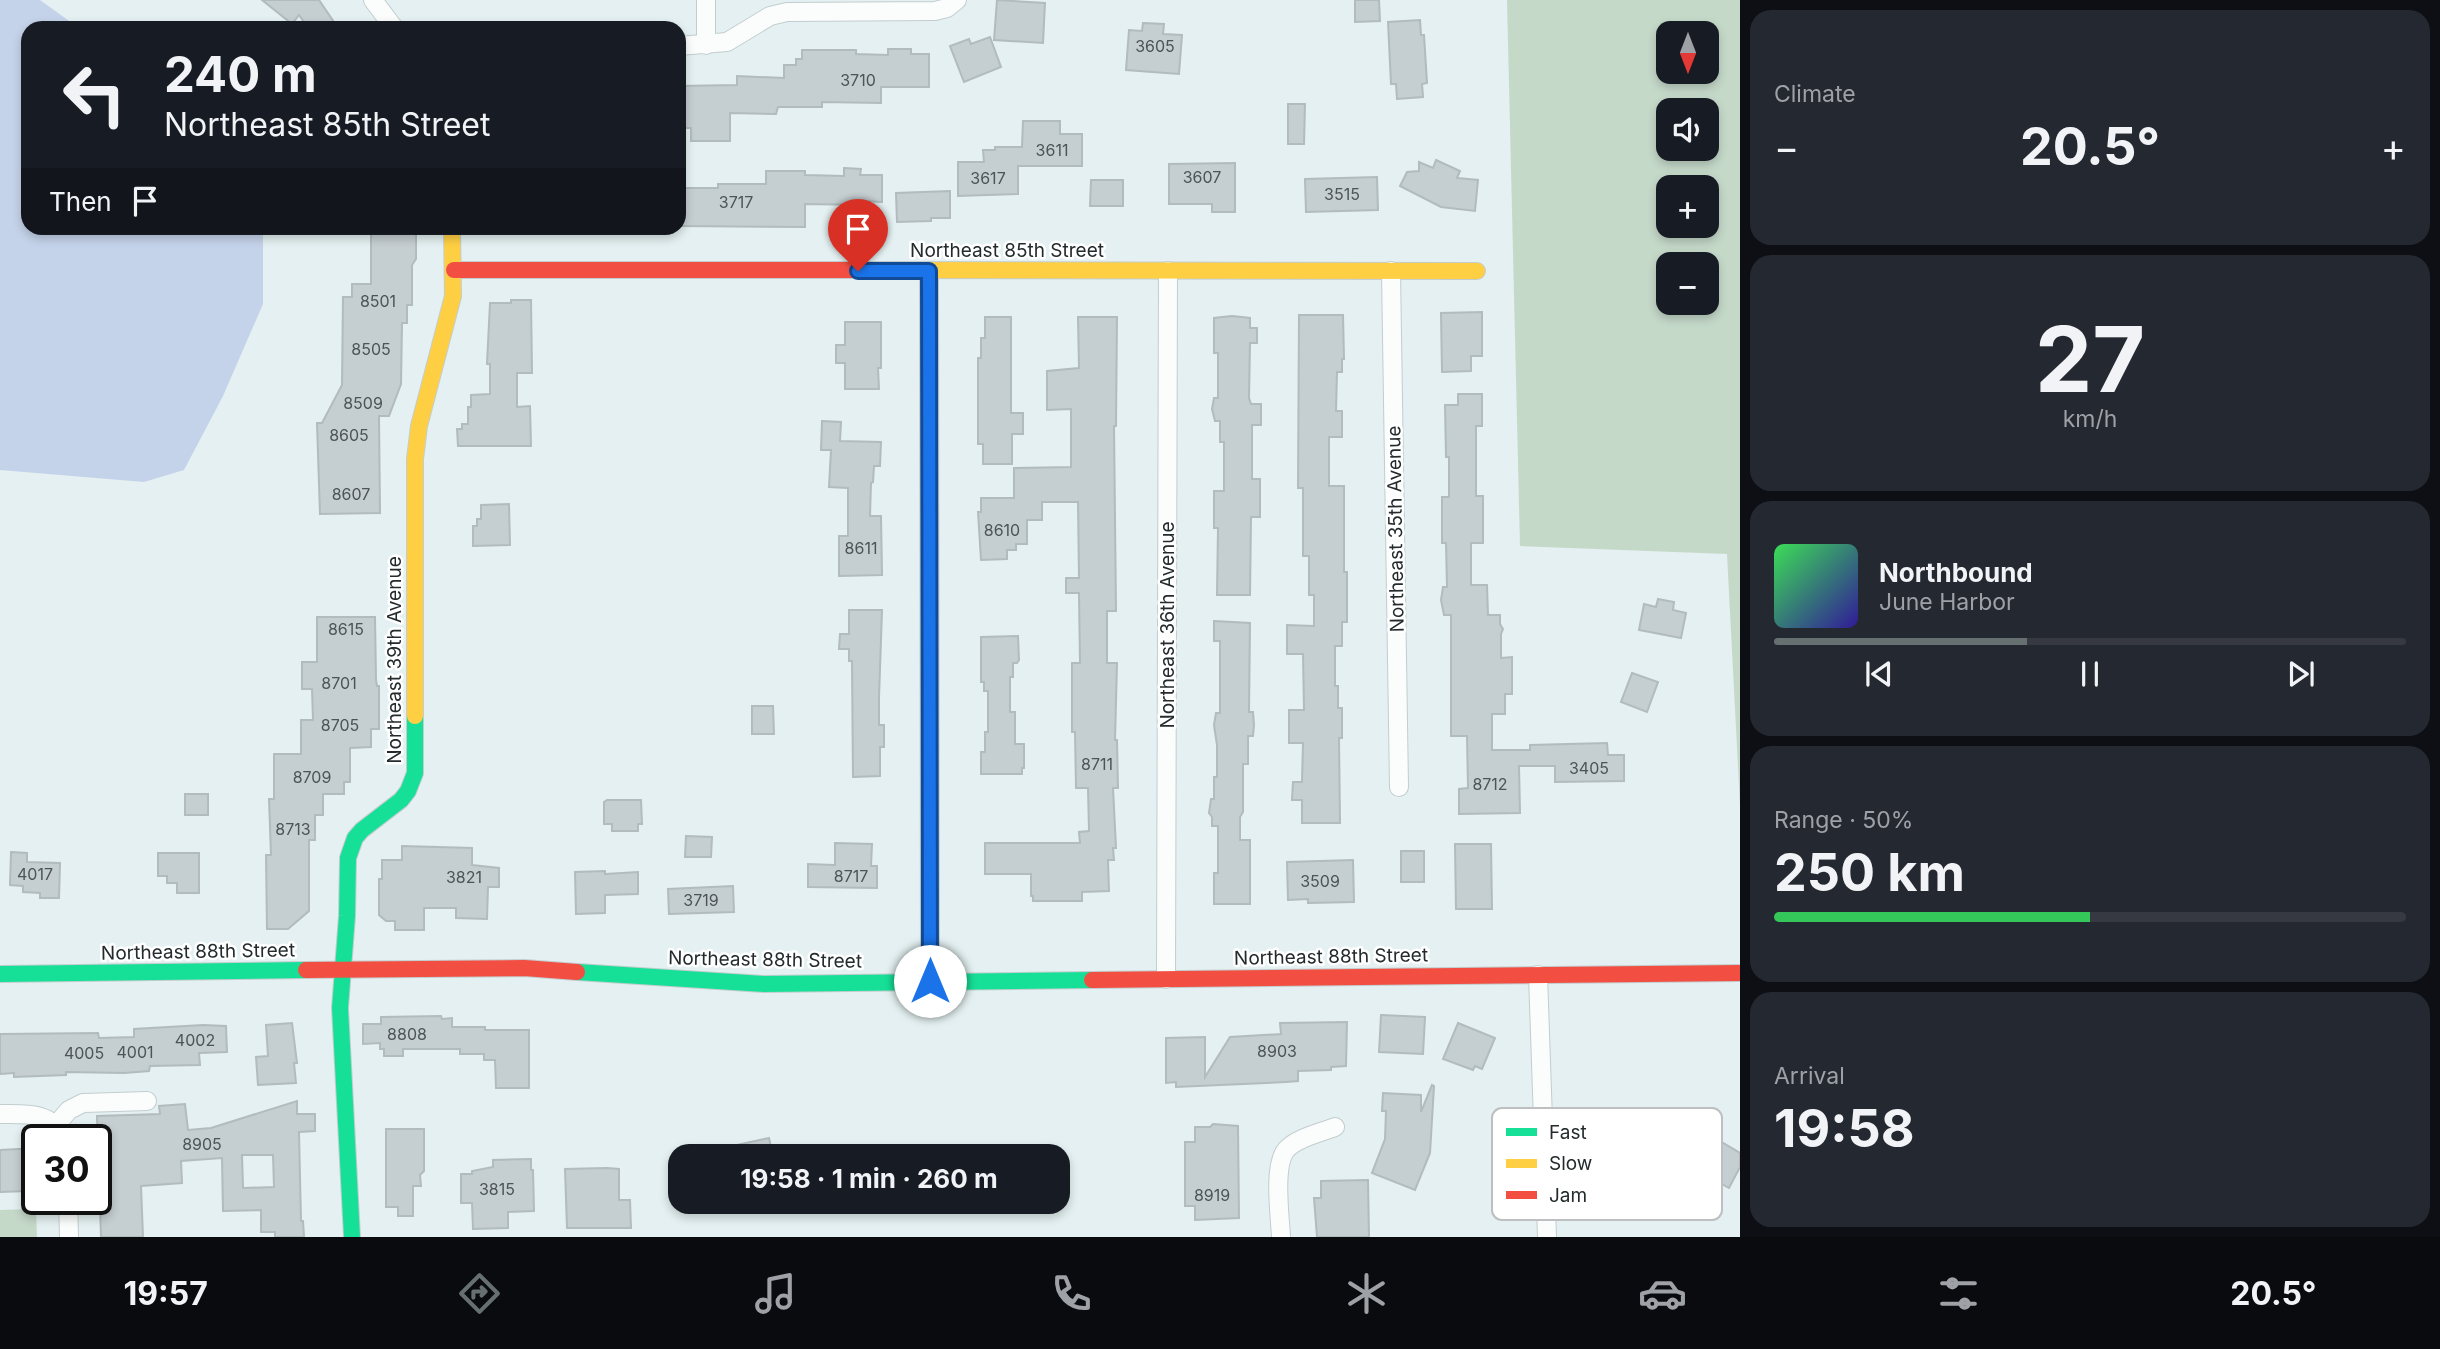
<!DOCTYPE html>
<html lang="en">
<head>
<meta charset="utf-8">
<style>
	body { margin:0; font-family:Inter,sans-serif; background:#242831; color:#f1f3f6; height:100vh; display:flex; flex-direction:column; font-size:26px; white-space:nowrap }
	* { box-sizing:border-box; margin:0 }
	p { font-size:23px; color:#9ea1a6 }
	.icon { flex:none; width:38px; height:38px; fill:none; stroke:currentColor; stroke-width:2; stroke-linecap:round; stroke-linejoin:round }
	.map { position:relative; flex:1; overflow:hidden }
	.details { display:flex; flex-direction:column; gap:10px; padding:10px; background:#0d0f14; width:700px }
	.details>* { flex:none }
	.banner { position:absolute; left:21px; top:21px; width:665px; height:214px; border-radius:21px; box-shadow:0 4px 10px #0003; background:#171b24; color:#f1f3f6; overflow:hidden }
	.needle { width:46px; rotate:180deg }
	.buttons { position:absolute; left:1656px; top:21px; display:grid; gap:14px }
	.buttons a { display:grid; place-items:center; width:63px; height:63px; border-radius:14px; background:#171b24; box-shadow:0 4px 10px #0003; font-size:35px }
	.speed { position:absolute; left:21px; top:1124px; display:flex; gap:14px; font-size:35px; font-weight:700; text-align:center }
	.speed>* { display:grid; place-content:center; width:91px; height:91px; border-radius:50%; background:#171b24; box-shadow:0 4px 10px #0003; line-height:1 }
	.speed .limit { border:4px solid #111; border-radius:10px; background:#fff; color:#111 }
	.pin { position:absolute; display:grid; place-items:center; width:60px; height:60px; color:#fff; margin:-72px -30px; border-radius:50% 50% 50% 0; rotate:-45deg; box-shadow:0 0 7px #0007 }
	.pin .icon { rotate:45deg }
	.me { position:absolute; width:77px; margin:-38px; rotate:0deg; stroke-linejoin:round; filter:drop-shadow(0 0 5px #0008) }
	.turn { display:flex; align-items:center; gap:24px; height:147px; padding:0 28px; font-size:32px }
	.turn .icon { width:91px; height:91px; stroke-width:2.5 }
	.turn b { display:block; font-size:49px; line-height:60px }
	.then { display:flex; align-items:center; height:66px; padding:0 28px; background:#0003; gap:14px; font-size:26px }
	.big { font-size:52px; font-weight:700; line-height:1.1 }
	.details .card { flex:1; display:flex; flex-direction:column; justify-content:center; gap:10px; min-width:0; padding:0 24px; border-radius:21px; background:#242831 }
	.details .dial { align-items:center; gap:0 }
	.dial b { font-size:91px; line-height:1 }
	.song { display:flex; align-items:center; gap:21px }
	.cover { width:84px; height:84px; border-radius:10px; background:linear-gradient(135deg,hsl(130 70% 55%),hsl(250 70% 35%)) }
	.played { height:7px; border-radius:4px; background:linear-gradient(90deg,#677071 40%,#363941 40%) }
	.keys { display:flex; justify-content:space-around; direction:ltr }
	.heat { display:flex; justify-content:space-between; align-items:center; font-size:38px; direction:ltr }
	.charge { height:10px; border-radius:5px; background:linear-gradient(90deg,#34c759 50%,#363941 0) }
	.trip { position:absolute; left:668px; top:1144px; width:402px; height:70px; border-radius:21px; background:#171b24; box-shadow:0 4px 10px #0003; font-weight:700; line-height:70px; text-align:center }
	.dock { display:flex; height:112px; justify-content:space-around; align-items:center; background:#090b0e; color:#9ea1a6 }
	.dock .icon { width:49px; height:49px }
	.dock .on { color:#677071 }
	.dock b { font-size:32px; color:#f1f3f6 }
	main { display:flex; flex:1; min-height:0 }
	.map>svg:first-child { display:block }
	.green { fill:#c5d9c9; fill-rule:evenodd }
	.water { fill:#c5d3ea }
	.building { fill:#c5ced1; stroke:#b2bbbd; stroke-width:2; fill-rule:evenodd }
	.lines { fill:none; stroke-linecap:round; stroke-linejoin:round }
	.street-casing { stroke:#c3cdce; stroke-width:20 }
	.fast-casing { stroke:#c3cdce; stroke-width:18 }
	.slow-casing { stroke:#c3cdce; stroke-width:18 }
	.jam-casing { stroke:#c3cdce; stroke-width:18 }
	.street { stroke:#fbfdfd; stroke-width:18 }
	.fast { stroke:#16e098; stroke-width:16 }
	.slow { stroke:#ffcf43; stroke-width:16 }
	.jam { stroke:#f24e42; stroke-width:16 }
	.route-casing { stroke:#114b97; stroke-width:18 }
	.route { stroke:#1a73e8; stroke-width:12 }
	.labels { text-anchor:middle; stroke-width:5; stroke-linejoin:round; paint-order:stroke }
	.number-label { font-size:16px; fill:#4c5455 }
	.street-label { font-size:19px; fill:#232b2c; stroke:#fff }
	.key { fill:#fff; stroke:#bdbfc0; stroke-width:2 }
	.key-label { font-size:19px; fill:#232b2c }
</style>
</head>
<body>
<main>
<div class="map">
<svg width="1740" height="1237" viewBox="0 0 1740 1237">
	<rect width="100%" height="100%" fill="#e4f0f1"/>
	<g class="green">
		<path d="M1507,0H1740V805L1727,554L1520,546ZM1668,33H1706V72H1668ZM1668,110H1706V149H1668ZM1668,187H1706V226H1668ZM1668,264H1706V303H1668Z"/>
		<polygon points="36,1209 37,1237 0,1237 0,1210"/>
	</g>
	<polygon class="water" points="0,0 40,0 79,28 28,28 28,228 263,228 263,304 223,396 184,470 144,482 0,470"/>
	<g class="building">
		<polygon points="262,0 319,0 338,28 308,28 299,15 292,24"/>
		<polygon points="997,0 1045,3 1043,43 994,40"/>
		<polygon points="1355,0 1379,0 1380,21 1355,22"/>
		<polygon points="1420,20 1421,35 1424,35 1427,83 1422,84 1423,97 1397,99 1396,84 1391,84 1388,22"/>
		<polygon points="1143,23 1164,24 1163,34 1182,35 1179,74 1126,70 1129,30 1142,31"/>
		<polygon points="990,37 1001,67 964,82 950,46 969,39 971,44"/>
		<polygon points="888,49 911,49 911,54 929,54 929,87 881,87 881,103 822,102 822,107 778,107 776,114 730,113 730,141 691,141 691,128 679,128 679,86 737,85 737,76 784,78 784,65 796,65 796,59 802,59 802,50 856,50 856,54 888,55"/>
		<polygon points="1288,104 1305,104 1304,144 1288,144"/>
		<polygon points="1023,121 1060,121 1060,134 1082,134 1082,166 1018,166 1018,194 958,196 958,162 984,162 983,150 995,150 995,147 1022,147"/>
		<polygon points="1436,160 1460,171 1457,178 1478,180 1475,211 1441,207 1400,186 1407,172 1419,171 1419,162 1433,168"/>
		<polygon points="1235,163 1235,212 1212,212 1212,204 1169,204 1169,164"/>
		<polygon points="844,168 861,169 860,175 882,175 882,202 863,201 863,205 805,204 805,227 679,226 679,188 718,188 718,184 766,184 766,171 805,171 805,175 844,176"/>
		<polygon points="1377,177 1378,210 1306,212 1305,179"/>
		<polygon points="1091,180 1123,180 1123,206 1090,206"/>
		<polygon points="950,191 950,218 931,218 931,221 897,222 896,193"/>
		<polygon points="371,228 416,228 416,259 412,265 412,305 407,305 407,323 402,323 401,384 389,416 379,416 380,513 320,514 317,423 322,423 342,385 343,297 352,297 352,284 371,284"/>
		<polygon points="511,300 531,300 532,373 517,373 517,407 530,406 531,446 458,446 457,429 462,429 462,424 468,424 468,407 471,407 471,395 490,394 490,364 487,364 490,303 511,303"/>
		<polygon points="1482,312 1482,356 1471,356 1471,371 1442,372 1441,313"/>
		<polygon points="1299,315 1343,315 1344,359 1342,359 1342,372 1337,372 1336,411 1342,411 1342,437 1329,437 1329,486 1344,486 1344,572 1347,572 1347,622 1342,622 1342,646 1335,646 1335,686 1338,686 1338,708 1342,708 1342,738 1339,738 1340,823 1302,823 1302,800 1292,800 1293,782 1302,782 1303,743 1289,743 1289,710 1304,710 1303,654 1287,654 1287,625 1314,626 1314,595 1309,595 1309,556 1303,556 1303,488 1298,488"/>
		<polygon points="1232,316 1250,318 1250,328 1257,328 1257,343 1250,343 1249,398 1251,404 1261,404 1261,425 1252,425 1252,479 1260,479 1260,517 1251,517 1250,595 1217,595 1218,528 1214,528 1214,491 1224,491 1224,442 1220,442 1220,421 1215,421 1212,409 1214,398 1218,398 1218,353 1214,353 1214,318"/>
		<polygon points="985,317 1011,317 1011,413 1023,413 1023,434 1012,434 1012,464 983,464 983,444 978,444 978,358 981,358 981,338 985,338"/>
		<polygon points="1078,317 1117,317 1116,426 1114,426 1116,611 1107,611 1107,663 1117,663 1115,740 1117,740 1118,788 1113,788 1116,848 1113,848 1114,860 1108,860 1109,891 1082,892 1082,901 1033,901 1033,896 1031,896 1031,874 985,874 985,843 1080,843 1079,832 1089,831 1088,788 1076,788 1075,732 1072,732 1072,663 1080,663 1079,593 1066,593 1066,578 1079,578 1078,502 1042,502 1042,520 1027,520 1027,544 1016,544 1016,550 1007,550 1007,559 981,560 978,512 981,512 981,498 1014,498 1014,468 1071,467 1071,409 1047,410 1047,371 1079,368"/>
		<polygon points="845,322 881,322 881,368 878,368 879,389 845,389 845,363 836,363 836,345 845,345"/>
		<polygon points="1458,394 1482,394 1482,426 1476,426 1476,496 1483,496 1483,543 1471,543 1471,585 1487,585 1488,615 1500,615 1500,624 1503,629 1501,634 1501,658 1512,657 1512,694 1505,694 1505,714 1492,714 1492,750 1530,750 1530,745 1607,743 1608,755 1624,755 1624,781 1555,782 1555,766 1519,766 1520,813 1459,814 1459,789 1468,788 1467,736 1451,736 1451,615 1444,615 1441,600 1443,587 1447,587 1446,543 1442,543 1442,497 1449,497 1449,457 1446,457 1445,405 1458,405"/>
		<polygon points="822,421 841,422 840,441 881,442 880,466 874,466 873,482 871,483 870,516 881,516 882,575 839,576 839,536 848,536 848,488 829,487 831,450 821,450"/>
		<polygon points="509,504 510,545 473,546 473,526 477,526 477,519 481,519 481,505"/>
		<polygon points="1658,599 1674,602 1673,610 1686,613 1681,638 1639,630 1644,604 1656,607"/>
		<polygon points="849,610 882,610 879,698 879,725 884,725 884,747 880,747 880,776 853,777 852,661 849,661 849,649 839,649 840,634 849,634"/>
		<polygon points="317,617 375,617 376,680 377,686 379,686 379,729 371,729 371,747 350,748 350,782 344,782 344,794 323,794 323,815 315,815 315,840 309,840 309,911 288,929 267,929 266,855 271,855 269,799 274,799 274,754 301,754 301,720 313,720 312,689 302,689 302,662 317,662"/>
		<polygon points="1214,621 1250,623 1249,712 1253,712 1254,725 1253,736 1248,736 1248,764 1243,764 1243,812 1240,817 1240,840 1250,840 1250,904 1214,904 1214,873 1218,873 1218,826 1212,826 1212,817 1209,813 1211,799 1214,799 1214,777 1217,777 1217,745 1214,725 1216,713 1220,713 1220,641 1214,641"/>
		<polygon points="1018,636 1019,660 1017,663 1013,663 1013,677 1010,677 1010,712 1015,712 1015,744 1024,744 1024,768 1022,768 1022,774 981,774 981,752 985,752 985,732 988,732 988,691 984,691 984,682 981,682 981,637"/>
		<polygon points="1632,673 1658,682 1647,712 1621,702"/>
		<polygon points="752,706 773,706 774,734 752,734"/>
		<rect x="185" y="794" width="23" height="21"/>
		<polygon points="607,800 641,800 642,824 638,824 638,831 612,831 612,824 604,824 604,802"/>
		<polygon points="686,836 712,837 711,857 685,857"/>
		<polygon points="835,843 872,844 871,866 877,866 877,888 808,887 808,864 835,865"/>
		<polygon points="1455,844 1491,844 1492,909 1456,909"/>
		<polygon points="402,846 472,848 472,865 499,868 499,887 488,887 487,919 456,918 456,908 424,908 424,930 395,930 395,921 386,921 379,915 379,879 382,879 382,860 402,860"/>
		<rect x="1401" y="851" width="23" height="31"/>
		<polygon points="11,852 27,853 27,862 60,863 59,898 40,898 40,893 23,892 23,886 10,885"/>
		<polygon points="158,853 199,853 199,893 177,893 177,883 167,883 167,876 158,876"/>
		<polygon points="1353,860 1354,902 1308,903 1308,899 1288,900 1287,862"/>
		<polygon points="605,871 605,874 638,872 638,894 605,895 605,913 576,914 575,872"/>
		<polygon points="733,886 734,912 669,914 668,889"/>
		<polygon points="1381,1015 1425,1017 1423,1054 1379,1052"/>
		<polygon points="441,1016 442,1019 452,1018 452,1027 485,1027 485,1030 529,1030 529,1088 496,1088 495,1060 484,1060 484,1054 460,1054 460,1049 403,1049 403,1056 384,1056 384,1049 380,1049 380,1043 363,1044 363,1024 381,1024 381,1017"/>
		<polygon points="1347,1022 1346,1066 1331,1067 1331,1070 1298,1071 1298,1081 1286,1082 1176,1087 1176,1082 1166,1083 1166,1038 1205,1037 1205,1077 1230,1037 1281,1034 1280,1023"/>
		<polygon points="292,1023 297,1063 294,1063 296,1083 258,1085 256,1057 268,1056 266,1025"/>
		<polygon points="1458,1023 1495,1038 1482,1069 1475,1066 1473,1070 1443,1059"/>
		<polygon points="203,1025 226,1026 227,1052 199,1053 200,1065 150,1066 149,1071 124,1073 66,1072 66,1075 14,1077 14,1073 0,1074 0,1034 98,1033 99,1038 134,1037 134,1029"/>
		<polygon points="1432,1085 1434,1086 1430,1153 1415,1190 1372,1173 1385,1139 1386,1111 1382,1111 1383,1093 1421,1095 1421,1112"/>
		<path d="M297,1101V1114H315V1131L299,1132L301,1221H303L304,1237H275V1232H261V1210L223,1211L222,1158L181,1161L182,1183L141,1186L143,1237H101L97,1116L160,1114L159,1106L185,1104L188,1130L211,1128ZM242,1155H273L274,1187L243,1188Z"/>
		<polygon points="1213,1124 1238,1126 1239,1218 1195,1220 1195,1206 1185,1206 1185,1142 1195,1142 1195,1127 1210,1127"/>
		<polygon points="386,1129 424,1129 424,1171 420,1175 421,1186 413,1186 413,1216 398,1216 398,1207 386,1207"/>
		<polygon points="769,1138 773,1157 715,1157 714,1150"/>
		<polygon points="1720,1141 1740,1153 1740,1167 1729,1188 1702,1173"/>
		<polygon points="37,1148 37,1185 25,1186 26,1191 0,1192 0,1150"/>
		<polygon points="531,1159 531,1170 533,1170 534,1211 508,1212 508,1228 473,1229 472,1203 461,1203 461,1174 472,1174 472,1171 493,1167 493,1160"/>
		<polygon points="607,1168 619,1169 619,1200 630,1200 631,1228 567,1228 565,1169"/>
		<polygon points="1368,1180 1369,1237 1317,1237 1314,1198 1321,1198 1321,1181"/>
	</g>
	<g class="lines">
		<defs>
			<g id="street">
				<polyline points="373,0 394,28"/>
				<polyline points="706,0 706,45"/>
				<polyline points="679,46 727,42 770,16 787,12 935,11 947,8 957,0"/>
				<polyline points="929,271 930,981"/>
				<polyline points="1391,271 1399,787"/>
				<polyline points="1538,975 1547,1237"/>
				<polyline points="1166,979 1168,271"/>
				<path d="M0,1114C25,1114 53,1111 64,1139"/>
				<polyline points="56,1125 69,1110 83,1103 147,1101"/>
				<polyline points="68,1199 69,1237"/>
				<path d="M1281,1237C1280,1216 1273,1166 1286,1150C1296,1138 1320,1133 1335,1127"/>
			</g>
			<g id="fast">
				<polyline points="577,972 764,984 1092,980"/>
				<polyline points="0,974 306,970"/>
				<polyline points="352,1237 340,1008 347,916 348,858 355,838 362,830 401,800 408,791 415,773 415,716"/>
			</g>
			<g id="slow">
				<polyline points="871,270 1477,271"/>
				<polyline points="415,716 415,459 419,426 453,296 452,228"/>
			</g>
			<g id="jam">
				<polyline points="454,270 871,270"/>
				<polyline points="306,970 524,968 577,972"/>
				<polyline points="1092,980 1740,973"/>
			</g>
		</defs>
		<use href="#street" class="street-casing"/>
		<use href="#fast" class="fast-casing"/>
		<use href="#slow" class="slow-casing"/>
		<use href="#jam" class="jam-casing"/>
		<use href="#street" class="street"/>
		<use href="#fast" class="fast"/>
		<use href="#slow" class="slow"/>
		<use href="#jam" class="jam"/>
	</g>
	<g class="lines">
		<defs>
			<polyline id="route" points="858,271 929,271 930,981"/>
		</defs>
		<use href="#route" class="route-casing"/>
		<use href="#route" class="route"/>
	</g>
	<g class="labels">
		<g class="number-label">
			<text x="1155" y="52">3605</text>
			<text x="858" y="86">3710</text>
			<text x="1052" y="156">3611</text>
			<text x="1202" y="183">3607</text>
			<text x="988" y="184">3617</text>
			<text x="1342" y="200">3515</text>
			<text x="736" y="208">3717</text>
			<text x="378" y="307">8501</text>
			<text x="371" y="355">8505</text>
			<text x="363" y="409">8509</text>
			<text x="349" y="441">8605</text>
			<text x="351" y="500">8607</text>
			<text x="1002" y="536">8610</text>
			<text x="861" y="554">8611</text>
			<text x="346" y="635">8615</text>
			<text x="339" y="689">8701</text>
			<text x="340" y="731">8705</text>
			<text x="1097" y="770">8711</text>
			<text x="1589" y="774">3405</text>
			<text x="312" y="783">8709</text>
			<text x="1490" y="790">8712</text>
			<text x="293" y="835">8713</text>
			<text x="35" y="880">4017</text>
			<text x="851" y="882">8717</text>
			<text x="464" y="883">3821</text>
			<text x="1320" y="887">3509</text>
			<text x="701" y="906">3719</text>
			<text x="407" y="1040">8808</text>
			<text x="195" y="1046">4002</text>
			<text x="1277" y="1057">8903</text>
			<text x="135" y="1058">4001</text>
			<text x="84" y="1059">4005</text>
			<text x="202" y="1150">8905</text>
			<text x="497" y="1195">3815</text>
			<text x="1212" y="1201">8919</text>
		</g>
		<g class="street-label">
			<text x="1007" y="257">Northeast 85th Street</text>
			<text transform="translate(1395 529) rotate(-91)" y="7">Northeast 35th Avenue</text>
			<text transform="translate(1167 625) rotate(-90)" y="7">Northeast 36th Avenue</text>
			<text transform="translate(394 660) rotate(-90)" y="7">Northeast 39th Avenue</text>
			<text transform="translate(198 951) rotate(-1)" y="7">Northeast 88th Street</text>
			<text transform="translate(1331 956) rotate(-1)" y="7">Northeast 88th Street</text>
			<text transform="translate(765 959) rotate(1)" y="7">Northeast 88th Street</text>
		</g>
	</g>
	<rect x="1492" y="1108" width="230" height="112" rx="10" class="key"/>
	<rect x="1506" y="1128" width="31" height="8" fill="#16e098"/>
	<rect x="1506" y="1159" width="31" height="9" fill="#ffcf43"/>
	<rect x="1506" y="1191" width="31" height="8" fill="#f24e42"/>
	<g class="key-label">
		<text x="1549" y="1139">Fast</text>
		<text x="1549" y="1170">Slow</text>
		<text x="1549" y="1202">Jam</text>
	</g>
</svg>
<div class="buttons">
<a><svg class="needle" viewBox="-14 -14 28 28"><path d="M0-13l5 13h-10z" fill="#e53935"/><path d="M0 13l5-13h-10z" fill="#9ea1a6"/></svg></a>
<a><svg class="icon" aria-label="sound" viewBox="0 0 24 24"><path d="M4 9h4l5-4v14l-5-4H4zM17 9q2 3 0 6"/></svg></a>
<a>+</a>
<a>−</a>
</div>
<div class="speed"><div class="limit">30</div></div>
<div class="pin" style="left:858px;top:271px;background:#d93025"><svg class="icon" aria-label="arrive" viewBox="0 0 24 24"><path d="M6 21V4h12l-3 4 3 4H6"/></svg></div>
<svg class="me" style="left:930px;top:981px" viewBox="-20 -20 40 40"><circle r="19" fill="#fff"/><path d="M0-13L10 11 0 6-10 11z" fill="#1a73e8"/></svg>
<div class="trip">19:58 · 1 min · 260 m</div>
<div class="banner">
<div class="turn"><svg class="icon" aria-label="left" viewBox="0 0 24 24"><path d="M17 20v-9H6M10 6l-5 5 5 5"/></svg><div><b>240 m</b>Northeast 85th Street</div></div>
<div class="then">Then<svg class="icon" aria-label="arrive" viewBox="0 0 24 24"><path d="M6 21V4h12l-3 4 3 4H6"/></svg></div>
</div>
</div>
<section class="details">
<div class="card"><p>Climate</p>
<div class="heat"><a>−</a><b class="big">20.5°</b><a>+</a></div>
</div>
<div class="card dial"><b>27</b><p>km/h</p></div>
<div class="card">
<div class="song"><i class="cover"></i><div><b>Northbound</b><p>June Harbor</p></div></div>
<div class="played"></div>
<div class="keys"><svg class="icon" aria-label="previous" viewBox="0 0 24 24"><path d="M18 5L8 12l10 7zM5 5v14"/></svg><svg class="icon" aria-label="pause" viewBox="0 0 24 24"><path d="M8 5v14M16 5v14"/></svg><svg class="icon" aria-label="next" viewBox="0 0 24 24"><path d="M6 5l10 7-10 7zM19 5v14"/></svg></div>
</div>
<div class="card"><p>Range · 50%</p><b class="big">250 km</b><div class="charge"></div></div>
<div class="card"><p>Arrival</p><b class="big">19:58</b></div>
</section>
</main>
<nav class="dock">
<b>19:57</b>
<svg class="icon on" aria-label="directions" viewBox="0 0 24 24"><path d="M12 3l9 9-9 9-9-9zM9 14v-3h6M13 9l2 2-2 2"/></svg>
<svg class="icon" aria-label="music" viewBox="0 0 24 24"><path d="M9 18V5l10-2v13"/><circle cx="6" cy="18" r="3"/><circle cx="16" cy="16" r="3"/></svg>
<svg class="icon" aria-label="phone" viewBox="0 0 24 24"><path d="M5 4h4l2 5-3 2q2 4 5 5l2-3 5 2v4C11 20 4 13 5 4z"/></svg>
<svg class="icon" aria-label="climate" viewBox="0 0 24 24"><path d="M12 3v18M4 7l16 10M4 17L20 7"/></svg>
<svg class="icon" aria-label="car" viewBox="0 0 24 24"><path d="M5 17H2v-5l4-1 3-4h7l3 4 3 1v5h-3M9 17h6M6 11h13"/><circle cx="7" cy="17" r="2"/><circle cx="17" cy="17" r="2"/></svg>
<svg class="icon" aria-label="filters" viewBox="0 0 24 24"><path d="M4 7h16M4 17h16"/><circle cx="9" cy="7" r="2"/><circle cx="15" cy="17" r="2"/></svg>
<b>20.5°</b>
</nav>
</body>
</html>
